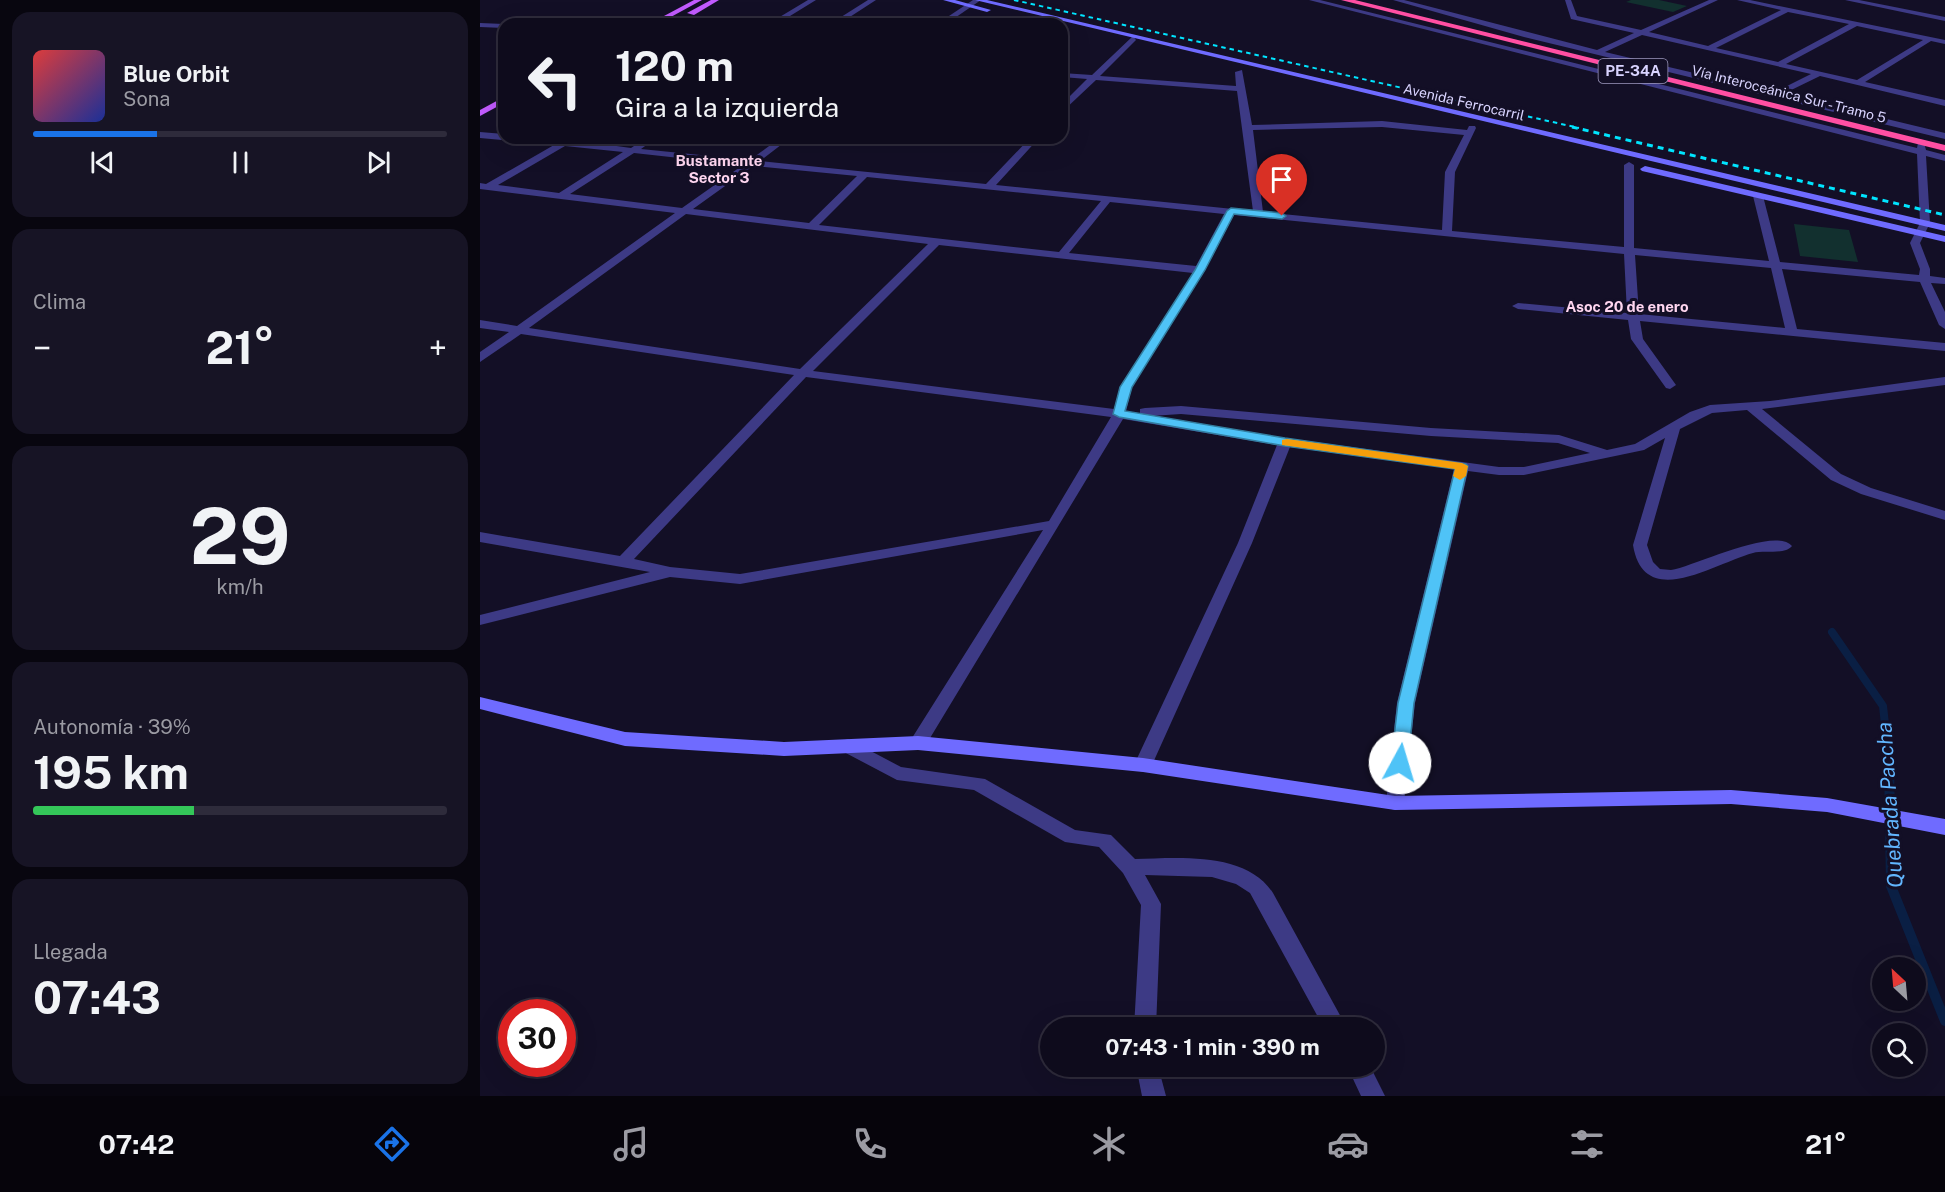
<!DOCTYPE html>
<html lang="es">
<head>
<meta charset="utf-8">
<style>
	body { margin:0; font-family:"Public Sans",sans-serif; background:#171425; color:#f1f3f6; height:100vh; display:flex; flex-direction:column; font-size:22px; white-space:nowrap }
	* { box-sizing:border-box; margin:0 }
	p { font-size:20px; color:#9b9ba3 }
	.icon { flex:none; width:33px; height:33px; fill:none; stroke:currentColor; stroke-width:2; stroke-linecap:round; stroke-linejoin:round }
	.map { position:relative; flex:1; overflow:hidden }
	.details { display:flex; flex-direction:column; gap:12px; padding:12px; background:#08060f; width:480px }
	.details>* { flex:none }
	.banner { position:absolute; left:18px; top:18px; width:570px; height:126px; border-radius:18px; box-shadow:0 6px 24px #0002,0 0 0 2px #2e2b3b; background:#0e0b1c; color:#f1f3f6; overflow:hidden }
	.needle { width:39px; rotate:334deg }
	.controls { position:absolute; left:1392px; top:957px; display:grid; gap:12px }
	.controls a { display:grid; place-items:center; width:54px; height:54px; border-radius:50%; background:#0e0b1c; box-shadow:0 6px 24px #0002,0 0 0 2px #2e2b3b; font-size:30px }
	.speed { position:absolute; left:18px; top:999px; display:flex; gap:12px; font-size:30px; font-weight:700; text-align:center }
	.speed>* { display:grid; place-content:center; width:78px; height:78px; border-radius:50%; background:#0e0b1c; box-shadow:0 6px 24px #0002,0 0 0 2px #2e2b3b; line-height:1 }
	.speed .limit { border:9px solid #d22; background:#fff; color:#111 }
	.pin { position:absolute; display:grid; place-items:center; width:51px; height:51px; color:#fff; margin:-62px -26px; border-radius:50% 50% 50% 0; rotate:-45deg; box-shadow:0 0 6px #0007 }
	.pin .icon { rotate:45deg }
	.me { position:absolute; width:66px; margin:-33px; rotate:6deg; stroke-linejoin:round; filter:drop-shadow(0 0 4px #0008) }
	.turn { display:flex; align-items:center; gap:21px; height:126px; padding:0 18px; font-size:27px }
	.turn .icon { width:78px; height:78px; stroke-width:2.5 }
	.turn b { display:block; font-size:42px; line-height:51px }
	.big { font-size:45px; font-weight:700; line-height:1.1 }
	.details .card { flex:1; display:flex; flex-direction:column; justify-content:center; gap:9px; min-width:0; padding:0 21px; border-radius:18px; background:#171425 }
	.details .dial { align-items:center; gap:0 }
	.dial b { font-size:78px; line-height:1 }
	.song { display:flex; align-items:center; gap:18px }
	.cover { width:72px; height:72px; border-radius:9px; background:linear-gradient(135deg,hsl(0 70% 55%),hsl(230 70% 35%)) }
	.played { height:6px; border-radius:3px; background:linear-gradient(90deg,#1a73e8 30%,#2e2b3b 30%) }
	.keys { display:flex; justify-content:space-around; direction:ltr }
	.heat { display:flex; justify-content:space-between; align-items:center; font-size:33px; direction:ltr }
	.charge { height:9px; border-radius:4px; background:linear-gradient(90deg,#34c759 39%,#2e2b3b 0) }
	.trip { position:absolute; left:560px; top:1017px; width:345px; height:60px; border-radius:30px; background:#0e0b1c; box-shadow:0 6px 24px #0002,0 0 0 2px #2e2b3b; font-weight:700; line-height:60px; text-align:center }
	.menu { display:flex; height:96px; justify-content:space-around; align-items:center; background:#06040b; color:#9b9ba3 }
	.menu .icon { width:42px; height:42px }
	.menu .selected { color:#1a73e8 }
	.menu b { font-size:27px; color:#f1f3f6 }
	main { display:flex; flex:1; min-height:0 }
	.map>svg:first-child { display:block }
	.green { fill:#12302f }
	.lines { fill:none; stroke-linecap:round; stroke-linejoin:round }
	.stream-far1 { stroke:#0a1f44; stroke-width:8 }
	.stream { stroke:#0a1f44; stroke-width:10 }
	.street { fill:#3d3a85; fill-rule:evenodd }
	.secondary { fill:#6f6bff; fill-rule:evenodd }
	.primary { fill:#c25bff; fill-rule:evenodd }
	.highway { fill:#ff4fa3; fill-rule:evenodd }
	.rail-far1 { stroke:#00e5ff; stroke-width:2; stroke-dasharray:4.5 4; stroke-linecap:butt }
	.rail { stroke:#00e5ff; stroke-width:3; stroke-dasharray:6 5; stroke-linecap:butt }
	.route { fill:#4fc3f7; stroke:#337fa1; stroke-width:1.5 }
	.slow { fill:#f59e0b }
	.labels { text-anchor:middle; stroke-width:6; stroke-linejoin:round; paint-order:stroke }
	.far-street-label { font-size:14px; fill:#d9d4ff; stroke:#130f26 }
	.shield { fill:#130f26; stroke:#9e99be; stroke-width:1.5 }
	.shield-label { font-size:15px; font-weight:bold; fill:#d9d4ff }
	.far-neighbourhood-label { font-size:15px; font-weight:bold; fill:#ffd6f0; stroke:#130f26 }
	.near-water-label { font-size:21px; font-style:italic; fill:#62b6ff; stroke:#130f26 }
</style>
</head>
<body>
<main>
<section class="details">
<div class="card">
<div class="song"><i class="cover"></i><div><b>Blue Orbit</b><p>Sona</p></div></div>
<div class="played"></div>
<div class="keys"><svg class="icon" aria-label="previous" viewBox="0 0 24 24"><path d="M18 5L8 12l10 7zM5 5v14"/></svg><svg class="icon" aria-label="pause" viewBox="0 0 24 24"><path d="M8 5v14M16 5v14"/></svg><svg class="icon" aria-label="next" viewBox="0 0 24 24"><path d="M6 5l10 7-10 7zM19 5v14"/></svg></div>
</div>
<div class="card"><p>Clima</p>
<div class="heat"><a>−</a><b class="big">21°</b><a>+</a></div>
</div>
<div class="card dial"><b>29</b><p>km/h</p></div>
<div class="card"><p>Autonomía · 39%</p><b class="big">195 km</b><div class="charge"></div></div>
<div class="card"><p>Llegada</p><b class="big">07:43</b></div>
</section>
<div class="map">
<svg width="1465" height="1096" viewBox="0 0 1465 1096">
	<rect width="100%" height="100%" fill="#130f26"/>
	<g class="green">
		<polygon points="1151,0 1179,0 1207,6 1193,12 1146,2"/>
		<polygon points="1314,224 1369,230 1378,262 1320,256"/>
	</g>
	<g class="lines">
		<polyline class="stream-far1" points="1352,632 1403,706 1409,761"/>
		<polyline class="stream" points="1409,760 1411,886 1465,1021"/>
		<g class="street">
			<polygon points="328,0 336,0 297,24 288,24"/>
			<polygon points="388,0 396,0 359,24 350,24"/>
			<polygon points="493,0 501,0 466,24 457,24"/>
			<path d="M829,0H840L1437,148L1438,143H1444L1446,150L1465,155V161L1446,156L1450,223L1440,243L1450,269V276L1465,278V284L1451,283L1465,312V329L1459,325L1440,282L1302,269L1317,329L1465,343V351L1160,321L1163,339L1196,385L1190,389L1186,388L1151,339L1148,320L1038,309L1032,306L1038,303L1147,313L1144,254L754,215L725,270L652,387L646,411L660,414V409L665,408L701,406L951,428L1079,435L1127,450L1155,444L1210,412L1230,405L1290,401L1465,377V385L1282,409L1361,474L1391,488L1465,511V520L1381,494L1351,480L1267,410L1232,413L1200,429L1167,545L1173,562L1180,569L1191,570C1215,566 1295,526 1312,546C1305,555 1284,550 1273,553C1235,563 1164,612 1153,545L1185,438L1164,450L1044,475H1019L988,471L935,703L924,803L922,808L915,810L908,808L906,803L917,703L974,469L810,447L772,543L672,765L669,770L663,772L657,770L654,765L758,543L797,445L643,419L444,748L438,750L432,748L429,743L432,738L563,530L260,584L190,577L0,625V615L170,572L0,542V532L140,556L314,375L41,334L0,362V352L29,332L0,328V320L37,326L195,213L0,189V183L6,184L74,145L0,138V132L24,134V138L86,139L151,148L166,138H176L161,149L270,160L300,138H310L280,161L506,184L550,138H559L516,185L773,211L757,91L616,80L582,112V104L607,79L582,77V73L612,75L653,36L656,40L620,76L756,86L755,72L762,70L772,125L902,121L987,130L989,126H995L996,128L975,172L972,231L1144,247V165L1149,162L1154,165V248L1289,261L1273,196L1278,193L1283,196L1300,262L1439,275L1440,269L1430,243L1440,223L1437,154ZM902,127L984,135L965,172L962,230L783,212L773,130ZM85,146L143,152L79,193L18,185ZM154,153L263,165L202,208L90,194ZM273,166L377,176L329,223L213,209ZM387,177L621,201L579,252L339,225ZM630,202L744,214L716,266L589,253ZM206,214L448,244L320,369L49,328ZM459,245L713,273L640,387L634,409L333,371ZM1155,255L1291,268L1305,328L1159,314ZM326,377L631,417L569,521L260,574L190,567L154,559ZM701,414L951,436L1078,443L1110,453L1044,467H1019L805,438L671,416Z"/>
			<path d="M913,0H924L1117,50L1154,33L1091,19L1085,0H1091L1097,16L1161,30L1229,0H1238L1169,32L1228,46L1301,10L1257,0H1270L1465,40V44L1451,41L1385,82L1465,100V106L1340,76L1303,94L1465,133V139L1044,37ZM1308,12L1369,24L1298,62L1236,48ZM1377,26L1443,40L1377,80L1306,64ZM1162,35L1331,74L1295,92L1125,52Z"/>
			<polygon points="1365,0 1379,0 1465,17 1465,21"/>
			<polygon points="0,23 24,24 25,24 24,28 0,27"/>
			<path d="M368,739L421,767L505,779L595,830L631,835L655,859C698,858 766,851 793,893L867,1028H844L770,893L756,884L732,877L665,875L681,904L676,1028H654L661,905L643,873L619,847L585,842L494,790L417,780L362,751L359,746L362,741Z"/>
			<polygon points="656,1066 678,1066 686,1096 662,1096"/>
			<polygon points="867,1066 890,1066 905,1096 881,1096"/>
		</g>
		<g class="secondary">
			<polygon points="463,0 475,0 511,10 507,12"/>
			<polygon points="495,0 507,0 1465,225 1465,231"/>
			<polygon points="1165,166 1465,236 1465,242 1162,171 1160,169"/>
			<polygon points="0,697 145,732 304,742 438,736 663,758 915,796 1251,790 1347,798 1465,819 1465,835 1347,812 1251,804 915,810 663,772 438,750 304,756 145,746 0,709"/>
		</g>
		<g class="primary">
			<polygon points="214,0 222,0 178,24 169,24"/>
			<polygon points="231,0 239,0 214,15 207,13"/>
			<polygon points="24,97 24,103 0,116 0,110"/>
		</g>
		<polygon class="highway" points="861,0 875,0 1465,145 1465,151"/>
		<polyline class="rail-far1" points="534,0 1099,128"/>
		<polyline class="rail" points="1092,127 1465,215"/>
	</g>
	<polygon class="route" points="751,208 802,213 806,216 802,219 754,214 725,270 652,387 645,411 805,438 986,464 988,466 934,703 928,763 925,767 920,769 914,767 911,763 918,703 975,469 805,446 639,417 633,414 640,387 715,270 747,211"/>
	<polygon class="slow" points="807,439 982,463 988,466 986,476 980,480 973,476 975,469 802,445 802,440"/>
	<g class="labels">
		<g class="far-street-label">
			<text transform="translate(1309 94) rotate(14)" y="5">Vía Interoceánica Sur - Tramo 5</text>
			<text transform="translate(984 102) rotate(13)" y="5">Avenida Ferrocarril</text>
		</g>
		<rect class="shield" x="1118.5" y="59" width="69" height="24" rx="4.5"/>
		<g class="shield-label">
			<text x="1153" y="76">PE-34A</text>
		</g>
		<g class="far-neighbourhood-label">
			<text x="239" y="166">Bustamante<tspan x="239" dy="17">Sector 3</tspan></text>
			<text x="1147" y="312">Asoc 20 de enero</text>
		</g>
		<g class="near-water-label">
			<text transform="translate(1410 805) rotate(-94)" y="7">Quebrada Paccha</text>
		</g>
	</g>
</svg>
<div class="controls">
<a><svg class="needle" viewBox="-14 -14 28 28"><path d="M0-13l5 13h-10z" fill="#e53935"/><path d="M0 13l5-13h-10z" fill="#9b9ba3"/></svg></a>
<a><svg class="icon" aria-label="search" viewBox="0 0 24 24"><circle cx="10" cy="10" r="6"/><path d="M15 15l6 6"/></svg></a>
</div>
<div class="speed"><div class="limit">30</div></div>
<div class="pin" style="left:802px;top:216px;background:#d93025"><svg class="icon" aria-label="arrive" viewBox="0 0 24 24"><path d="M6 21V4h12l-3 4 3 4H6"/></svg></div>
<svg class="me" style="left:920px;top:763px" viewBox="-20 -20 40 40"><circle r="19" fill="#fff"/><path d="M0-13L10 11 0 6-10 11z" fill="#4fc3f7"/></svg>
<div class="trip">07:43 · 1 min · 390 m</div>
<div class="banner">
<div class="turn"><svg class="icon" aria-label="left" viewBox="0 0 24 24"><path d="M17 20v-9H6M10 6l-5 5 5 5"/></svg><div><b>120 m</b>Gira a la izquierda</div></div>
</div>
</div>
</main>
<nav class="menu">
<b>07:42</b>
<svg class="icon selected" aria-label="directions" viewBox="0 0 24 24"><path d="M12 3l9 9-9 9-9-9zM9 14v-3h6M13 9l2 2-2 2"/></svg>
<svg class="icon" aria-label="music" viewBox="0 0 24 24"><path d="M9 18V5l10-2v13"/><circle cx="6" cy="18" r="3"/><circle cx="16" cy="16" r="3"/></svg>
<svg class="icon" aria-label="phone" viewBox="0 0 24 24"><path d="M5 4h4l2 5-3 2q2 4 5 5l2-3 5 2v4C11 20 4 13 5 4z"/></svg>
<svg class="icon" aria-label="climate" viewBox="0 0 24 24"><path d="M12 3v18M4 7l16 10M4 17L20 7"/></svg>
<svg class="icon" aria-label="car" viewBox="0 0 24 24"><path d="M5 17H2v-5l4-1 3-4h7l3 4 3 1v5h-3M9 17h6M6 11h13"/><circle cx="7" cy="17" r="2"/><circle cx="17" cy="17" r="2"/></svg>
<svg class="icon" aria-label="filters" viewBox="0 0 24 24"><path d="M4 7h16M4 17h16"/><circle cx="9" cy="7" r="2"/><circle cx="15" cy="17" r="2"/></svg>
<b>21°</b>
</nav>
</body>
</html>
